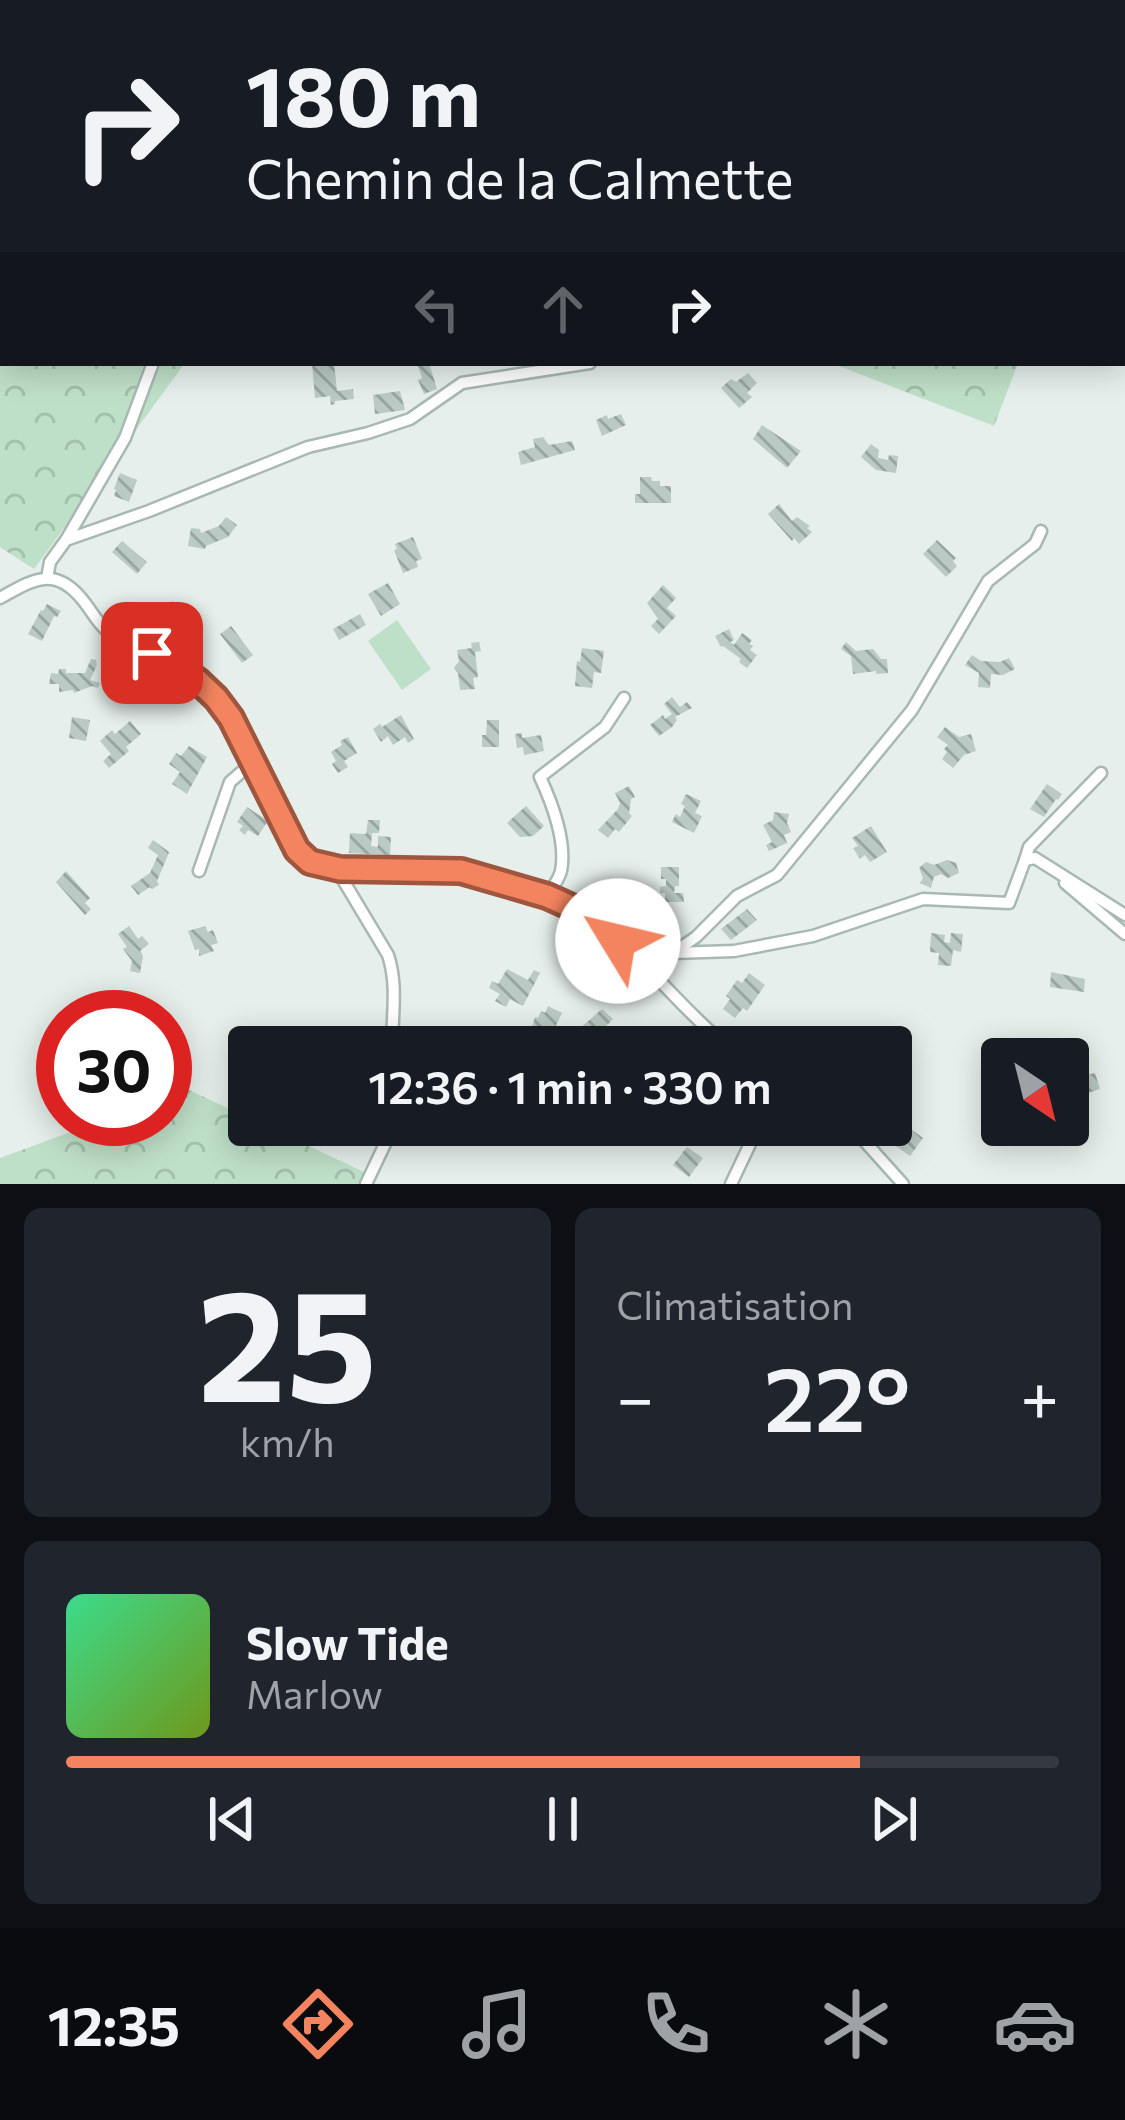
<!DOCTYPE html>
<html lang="fr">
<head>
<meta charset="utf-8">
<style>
	body { margin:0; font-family:Commissioner,sans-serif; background:#20242c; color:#f1f3f6; height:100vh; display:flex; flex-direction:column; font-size:45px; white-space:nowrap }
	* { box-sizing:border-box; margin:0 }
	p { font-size:39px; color:#9ea1a6 }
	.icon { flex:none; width:66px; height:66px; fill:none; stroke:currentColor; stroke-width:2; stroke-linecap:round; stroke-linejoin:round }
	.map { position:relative; height:1184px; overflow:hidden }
	.side { display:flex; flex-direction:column; gap:24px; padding:24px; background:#0d0f14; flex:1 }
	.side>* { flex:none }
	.hud { position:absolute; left:0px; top:0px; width:1125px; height:366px; box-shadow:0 6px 30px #0003; background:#171b24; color:#f1f3f6; overflow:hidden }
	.needle { width:78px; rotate:145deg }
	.buttons { position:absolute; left:981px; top:1038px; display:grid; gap:24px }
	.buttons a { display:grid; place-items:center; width:108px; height:108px; border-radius:12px; background:#171b24; box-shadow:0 6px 30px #0003; font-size:60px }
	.speed { position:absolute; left:36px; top:990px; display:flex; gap:24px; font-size:60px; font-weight:700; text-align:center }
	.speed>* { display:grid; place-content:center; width:156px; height:156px; border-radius:50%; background:#171b24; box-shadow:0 6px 30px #0003; line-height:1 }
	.speed .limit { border:18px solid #d22; background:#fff; color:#111 }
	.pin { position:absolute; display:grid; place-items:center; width:102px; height:102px; color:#fff; margin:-51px; border-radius:24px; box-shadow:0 6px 18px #0006 }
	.me { position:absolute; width:132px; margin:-66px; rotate:306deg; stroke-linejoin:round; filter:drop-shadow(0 0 9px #0008) }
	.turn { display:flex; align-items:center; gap:42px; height:252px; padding:0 48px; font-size:54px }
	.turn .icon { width:156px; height:156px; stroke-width:2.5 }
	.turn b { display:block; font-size:84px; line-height:102px }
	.lanes { display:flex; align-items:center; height:114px; padding:0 48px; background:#0003; justify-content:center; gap:60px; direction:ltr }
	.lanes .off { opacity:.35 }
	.big { font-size:90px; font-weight:600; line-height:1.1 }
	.side .widget { flex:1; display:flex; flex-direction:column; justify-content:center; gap:18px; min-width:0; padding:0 42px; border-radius:18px; background:#20242c }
	.side .dial { align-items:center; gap:0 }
	.dial b { font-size:156px; line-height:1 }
	.song { display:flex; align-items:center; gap:36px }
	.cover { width:144px; height:144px; border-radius:18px; background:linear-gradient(135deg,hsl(150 70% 55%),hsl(80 70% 35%)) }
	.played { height:12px; border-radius:6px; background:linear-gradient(90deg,#f4845f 80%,#363941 80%) }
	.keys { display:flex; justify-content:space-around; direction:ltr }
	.heat { display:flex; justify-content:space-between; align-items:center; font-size:66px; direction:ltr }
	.side .tiles { flex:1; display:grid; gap:24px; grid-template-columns:1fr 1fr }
	.widget:last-child { grid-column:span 2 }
	.trip { position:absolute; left:228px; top:1026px; width:684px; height:120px; border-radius:12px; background:#171b24; box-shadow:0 6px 30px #0003; font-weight:600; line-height:120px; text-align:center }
	.menu { display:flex; height:192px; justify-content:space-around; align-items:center; background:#090b0e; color:#9ea1a6 }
	.menu .icon { width:84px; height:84px }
	.menu .active { color:#f4845f }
	.menu b { font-size:54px; color:#f1f3f6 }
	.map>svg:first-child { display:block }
	.forest { fill:url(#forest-crowns) }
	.pitch { fill:#bfe0c8 }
	.building { fill:url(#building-back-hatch) }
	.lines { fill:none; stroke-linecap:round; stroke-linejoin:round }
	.street-casing { stroke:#a8b8b2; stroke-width:15 }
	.street { stroke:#fff; stroke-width:10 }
	.route-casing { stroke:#9f563e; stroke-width:30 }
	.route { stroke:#f4845f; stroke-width:21 }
</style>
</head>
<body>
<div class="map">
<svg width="1125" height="1184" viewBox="0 0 1125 1184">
	<defs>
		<pattern id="forest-crowns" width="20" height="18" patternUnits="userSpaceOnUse" patternTransform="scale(3)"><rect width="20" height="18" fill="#bfe0c8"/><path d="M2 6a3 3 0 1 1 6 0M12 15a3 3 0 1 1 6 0" fill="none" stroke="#a4c1ad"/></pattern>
		<pattern id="building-back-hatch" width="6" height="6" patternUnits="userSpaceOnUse" patternTransform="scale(3)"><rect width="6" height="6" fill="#bbcac4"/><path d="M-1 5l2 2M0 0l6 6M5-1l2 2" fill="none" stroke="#98a6a0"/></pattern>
	</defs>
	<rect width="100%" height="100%" fill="#e6efeb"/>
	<g class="forest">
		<polygon points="0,0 247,0 248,3 3,3 3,363 185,363 34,569 0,547"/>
		<polygon points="831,363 1018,363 994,426"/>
		<polygon points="187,1089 249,1118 249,1125 264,1125 364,1172 362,1184 0,1184 0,1158 106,1119 165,1119 165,1097"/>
	</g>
	<polygon class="pitch" points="397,620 431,669 402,690 368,641"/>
	<g class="building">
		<polygon points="312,363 334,363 337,391 353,389 354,399 335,401 335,404 331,405 330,396 315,398"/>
		<polygon points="417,363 429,363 437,389 424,394 418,380 422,378"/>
		<polygon points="748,373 757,383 747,393 752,397 739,408 721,388 731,379 736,382"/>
		<polygon points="400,391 405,410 375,414 373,395"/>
		<polygon points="621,414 626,425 602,436 596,420 607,415 608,419"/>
		<polygon points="762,425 801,451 787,468 753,439"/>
		<polygon points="543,437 549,445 572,441 575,450 521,465 518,452 535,447 533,439"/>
		<polygon points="871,444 879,450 878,458 888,460 889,455 898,456 896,473 876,470 861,457"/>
		<polygon points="120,473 137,480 129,502 114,496 116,490 114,489"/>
		<polygon points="640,477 651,477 652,481 660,481 660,486 671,486 671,503 635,503 635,494 640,494"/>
		<polygon points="779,504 792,521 797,517 810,526 807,528 812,532 799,544 794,538 792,541 768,514"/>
		<polygon points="226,517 237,525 228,537 206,546 205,549 188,546 191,528 200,529 201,533 219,526"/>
		<polygon points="413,537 422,559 416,561 418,567 403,573 394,550 397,549 395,544"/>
		<polygon points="937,540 956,558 953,561 957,566 946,577 923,554"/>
		<polygon points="122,541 147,562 137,574 112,552"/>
		<polygon points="388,583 400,604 381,616 368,594"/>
		<polygon points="663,585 676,598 667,608 676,616 659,634 651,626 658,619 647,603"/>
		<polygon points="172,601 181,606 177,611 190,619 189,622 194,625 188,636 180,631 182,627 167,619 170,614 166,611"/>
		<polygon points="47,604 61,611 57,617 54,616 42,641 28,634 41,610 43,611"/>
		<polygon points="360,614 366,625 339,640 333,629"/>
		<polygon points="231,626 253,655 242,663 220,634"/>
		<polygon points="729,629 734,640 730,642 734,645 742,633 752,640 749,644 753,646 750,650 757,655 747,668 739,662 741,659 723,646 721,647 715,636"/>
		<polygon points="479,642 481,651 475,652 478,677 473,678 475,689 460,690 458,673 454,668 459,661 457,650 472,648 471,643"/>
		<polygon points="846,642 856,651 873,649 881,659 887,659 888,673 876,674 876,671 853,674 851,656 841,649"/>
		<polygon points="582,648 604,651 601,673 594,672 592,688 575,686 577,661 580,662"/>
		<polygon points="972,655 981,661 1000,662 1009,658 1015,669 1003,675 991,674 990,688 978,687 979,673 965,665"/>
		<polygon points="91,659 96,660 97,665 90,680 100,683 98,688 92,686 74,693 73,690 59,692 59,684 49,684 51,673 58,674 59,669 66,669 66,673 85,673"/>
		<polygon points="672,697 680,707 687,702 692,708 675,717 677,720 672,727 659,736 650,725 663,715 665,719 672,714 664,704"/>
		<polygon points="401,715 414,739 408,743 405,737 393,745 388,736 381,742 373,729 380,724 382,727"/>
		<polygon points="72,717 90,720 86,741 69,738"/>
		<polygon points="487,720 499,720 499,747 482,747 482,735 486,735"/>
		<polygon points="130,721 141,734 126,747 129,751 109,768 103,761 111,754 100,741 112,730 115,734"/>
		<polygon points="945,727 959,737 971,734 976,751 964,755 953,768 942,759 947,752 944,749 948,745 937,737"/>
		<polygon points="522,733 522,738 541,735 544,751 524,755 523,747 517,748 515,734"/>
		<polygon points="348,737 357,753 344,761 348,767 338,773 332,764 336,761 331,752 342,745 340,741"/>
		<polygon points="189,746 207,757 187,794 172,784 180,772 169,764 176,753 181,756"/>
		<polygon points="1047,784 1062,794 1058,800 1056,799 1044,817 1030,809"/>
		<polygon points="629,786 635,797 631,799 629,813 632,816 619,832 615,829 608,838 598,830 618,809 620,803 615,793"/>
		<polygon points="686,794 701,801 695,813 702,816 694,833 672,822 676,814 680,817 685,806 681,804"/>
		<polygon points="526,806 544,826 533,836 520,837 507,823"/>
		<polygon points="247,807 268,821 258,836 248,830 245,835 239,830 243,826 237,822"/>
		<polygon points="774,812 789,814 787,823 791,832 784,835 787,843 769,851 766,845 772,842 763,825 773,820"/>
		<polygon points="368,820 380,820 379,833 372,833 371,846 378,847 378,836 391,837 390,855 349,853 350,833 366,834"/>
		<polygon points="871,826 887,852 870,862 865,855 860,859 853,848 858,846 852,838"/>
		<polygon points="153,840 169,852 168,855 157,881 159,885 152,889 150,887 138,895 131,886 150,873 158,855 148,848"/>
		<polygon points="947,860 956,863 959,873 948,878 941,874 934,877 931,888 920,883 923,878 919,868 926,862 934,865"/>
		<polygon points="661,867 679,867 679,886 675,886 674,893 683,893 684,902 665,902 665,893 660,893 660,887 666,886 666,879 661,879"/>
		<polygon points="66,871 90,898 85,903 91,909 85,915 56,882"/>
		<polygon points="747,909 757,920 731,940 721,929"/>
		<polygon points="129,926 138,939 142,936 149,944 140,951 143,956 140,973 130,971 132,961 123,949 127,947 118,934"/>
		<polygon points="205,926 208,932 213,930 218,943 211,945 214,951 199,956 199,949 195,950 188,931"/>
		<polygon points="931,933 945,935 944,942 950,943 951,933 963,934 961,952 953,950 951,966 938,965 939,953 930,952"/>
		<polygon points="507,969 528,980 534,970 540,973 523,1006 510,999 506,1007 495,1001 500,994 489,988 492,981 498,984"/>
		<polygon points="1051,972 1085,979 1084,992 1050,987"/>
		<polygon points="749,973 765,985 747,1011 743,1008 735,1018 723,1009 730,999 726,996 737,980 742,983"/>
		<polygon points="548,1006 562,1013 551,1036 547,1034 544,1040 530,1034 535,1017 538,1018 541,1011 545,1013"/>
		<polygon points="602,1009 613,1019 591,1041 579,1029"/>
		<polygon points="1095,1073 1100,1089 1082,1095 1080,1090 1068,1094 1068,1079"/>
		<polygon points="904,1124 923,1138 910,1156 890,1142"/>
		<polygon points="687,1147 703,1158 689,1177 673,1165"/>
	</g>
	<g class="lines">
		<defs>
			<g id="street">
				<polyline points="153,0 153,3"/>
				<polyline points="890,3 890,0"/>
				<polyline points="66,540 125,438 153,363"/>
				<polyline points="47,578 50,562 66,540 149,511 308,447 368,433 410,419 462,383 590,363"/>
				<path d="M0,598C31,581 53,565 81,598C89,607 95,619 104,628C126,649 166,657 193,677C237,710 272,799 297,850C298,851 309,862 310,863C339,877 422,868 457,871C483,873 520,887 545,896C622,923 667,998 728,1047"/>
				<polyline points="1025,860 1029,847 1101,773"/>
				<path d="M340,869L343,880L388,955C398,985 392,1016 392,1047"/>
				<polyline points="199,871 230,782 253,762"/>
				<polyline points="1065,883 1125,934"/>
				<path d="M547,896C552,889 559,879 561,871C567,841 552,803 540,777L605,727L624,698"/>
				<polyline points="673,953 696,937 737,896 777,875 912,710 988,581 1035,544 1041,531"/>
				<polyline points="637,958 673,953 734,951 813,936 923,899 1009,903 1025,860 1035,858 1125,915"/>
				<polyline points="850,1125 903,1184"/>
				<polyline points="366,1184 394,1125"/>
				<polyline points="731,1184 759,1125"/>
			</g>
		</defs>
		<use href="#street" class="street-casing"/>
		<use href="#street" class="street"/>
	</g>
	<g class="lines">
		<defs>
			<polyline id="route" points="152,653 197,680 216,698 231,718 297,850 310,862 340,869 461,871 547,896 578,910 618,941"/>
		</defs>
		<use href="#route" class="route-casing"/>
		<use href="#route" class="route"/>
	</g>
</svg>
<div class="buttons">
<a><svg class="needle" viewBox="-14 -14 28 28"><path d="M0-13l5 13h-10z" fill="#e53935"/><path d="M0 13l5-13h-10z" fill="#9ea1a6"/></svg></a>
</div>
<div class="speed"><div class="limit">30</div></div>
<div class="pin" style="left:152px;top:653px;background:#d93025"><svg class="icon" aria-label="arrive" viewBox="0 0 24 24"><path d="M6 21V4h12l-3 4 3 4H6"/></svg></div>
<svg class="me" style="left:618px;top:941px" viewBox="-20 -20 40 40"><circle r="19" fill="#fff"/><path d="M0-13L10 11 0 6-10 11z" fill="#f4845f"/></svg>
<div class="trip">12:36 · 1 min · 330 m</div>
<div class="hud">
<div class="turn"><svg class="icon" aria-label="right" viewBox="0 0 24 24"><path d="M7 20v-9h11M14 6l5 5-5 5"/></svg><div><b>180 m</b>Chemin de la Calmette</div></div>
<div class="lanes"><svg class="icon off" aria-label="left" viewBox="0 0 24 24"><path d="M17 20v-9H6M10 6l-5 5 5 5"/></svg><svg class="icon off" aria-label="ahead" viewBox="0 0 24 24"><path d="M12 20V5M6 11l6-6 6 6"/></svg><svg class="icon" aria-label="right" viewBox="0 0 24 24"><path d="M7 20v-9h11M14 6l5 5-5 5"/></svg></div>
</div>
</div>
<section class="side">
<div class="tiles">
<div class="widget dial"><b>25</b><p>km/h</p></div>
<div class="widget"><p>Climatisation</p>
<div class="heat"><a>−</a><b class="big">22°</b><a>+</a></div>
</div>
<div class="widget">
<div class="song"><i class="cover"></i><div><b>Slow Tide</b><p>Marlow</p></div></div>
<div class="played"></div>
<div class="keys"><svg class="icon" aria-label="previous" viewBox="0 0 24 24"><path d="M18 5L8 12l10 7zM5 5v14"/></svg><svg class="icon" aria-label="pause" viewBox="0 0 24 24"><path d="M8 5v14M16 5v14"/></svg><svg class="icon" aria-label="next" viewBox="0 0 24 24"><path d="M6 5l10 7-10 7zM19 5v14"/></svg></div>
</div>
</div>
</section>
<nav class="menu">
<b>12:35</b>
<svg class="icon active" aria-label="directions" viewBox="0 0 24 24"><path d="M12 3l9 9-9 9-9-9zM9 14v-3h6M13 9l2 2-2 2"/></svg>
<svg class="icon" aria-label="music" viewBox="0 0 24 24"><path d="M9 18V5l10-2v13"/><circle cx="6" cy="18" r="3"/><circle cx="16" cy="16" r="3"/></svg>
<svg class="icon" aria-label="phone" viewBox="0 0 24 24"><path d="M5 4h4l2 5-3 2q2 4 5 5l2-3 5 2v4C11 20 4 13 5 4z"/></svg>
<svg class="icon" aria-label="climate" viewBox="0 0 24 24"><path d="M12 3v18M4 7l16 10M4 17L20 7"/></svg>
<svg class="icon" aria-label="car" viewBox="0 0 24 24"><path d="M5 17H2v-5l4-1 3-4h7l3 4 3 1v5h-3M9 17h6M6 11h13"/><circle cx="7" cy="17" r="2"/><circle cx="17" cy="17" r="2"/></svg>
</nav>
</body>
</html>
